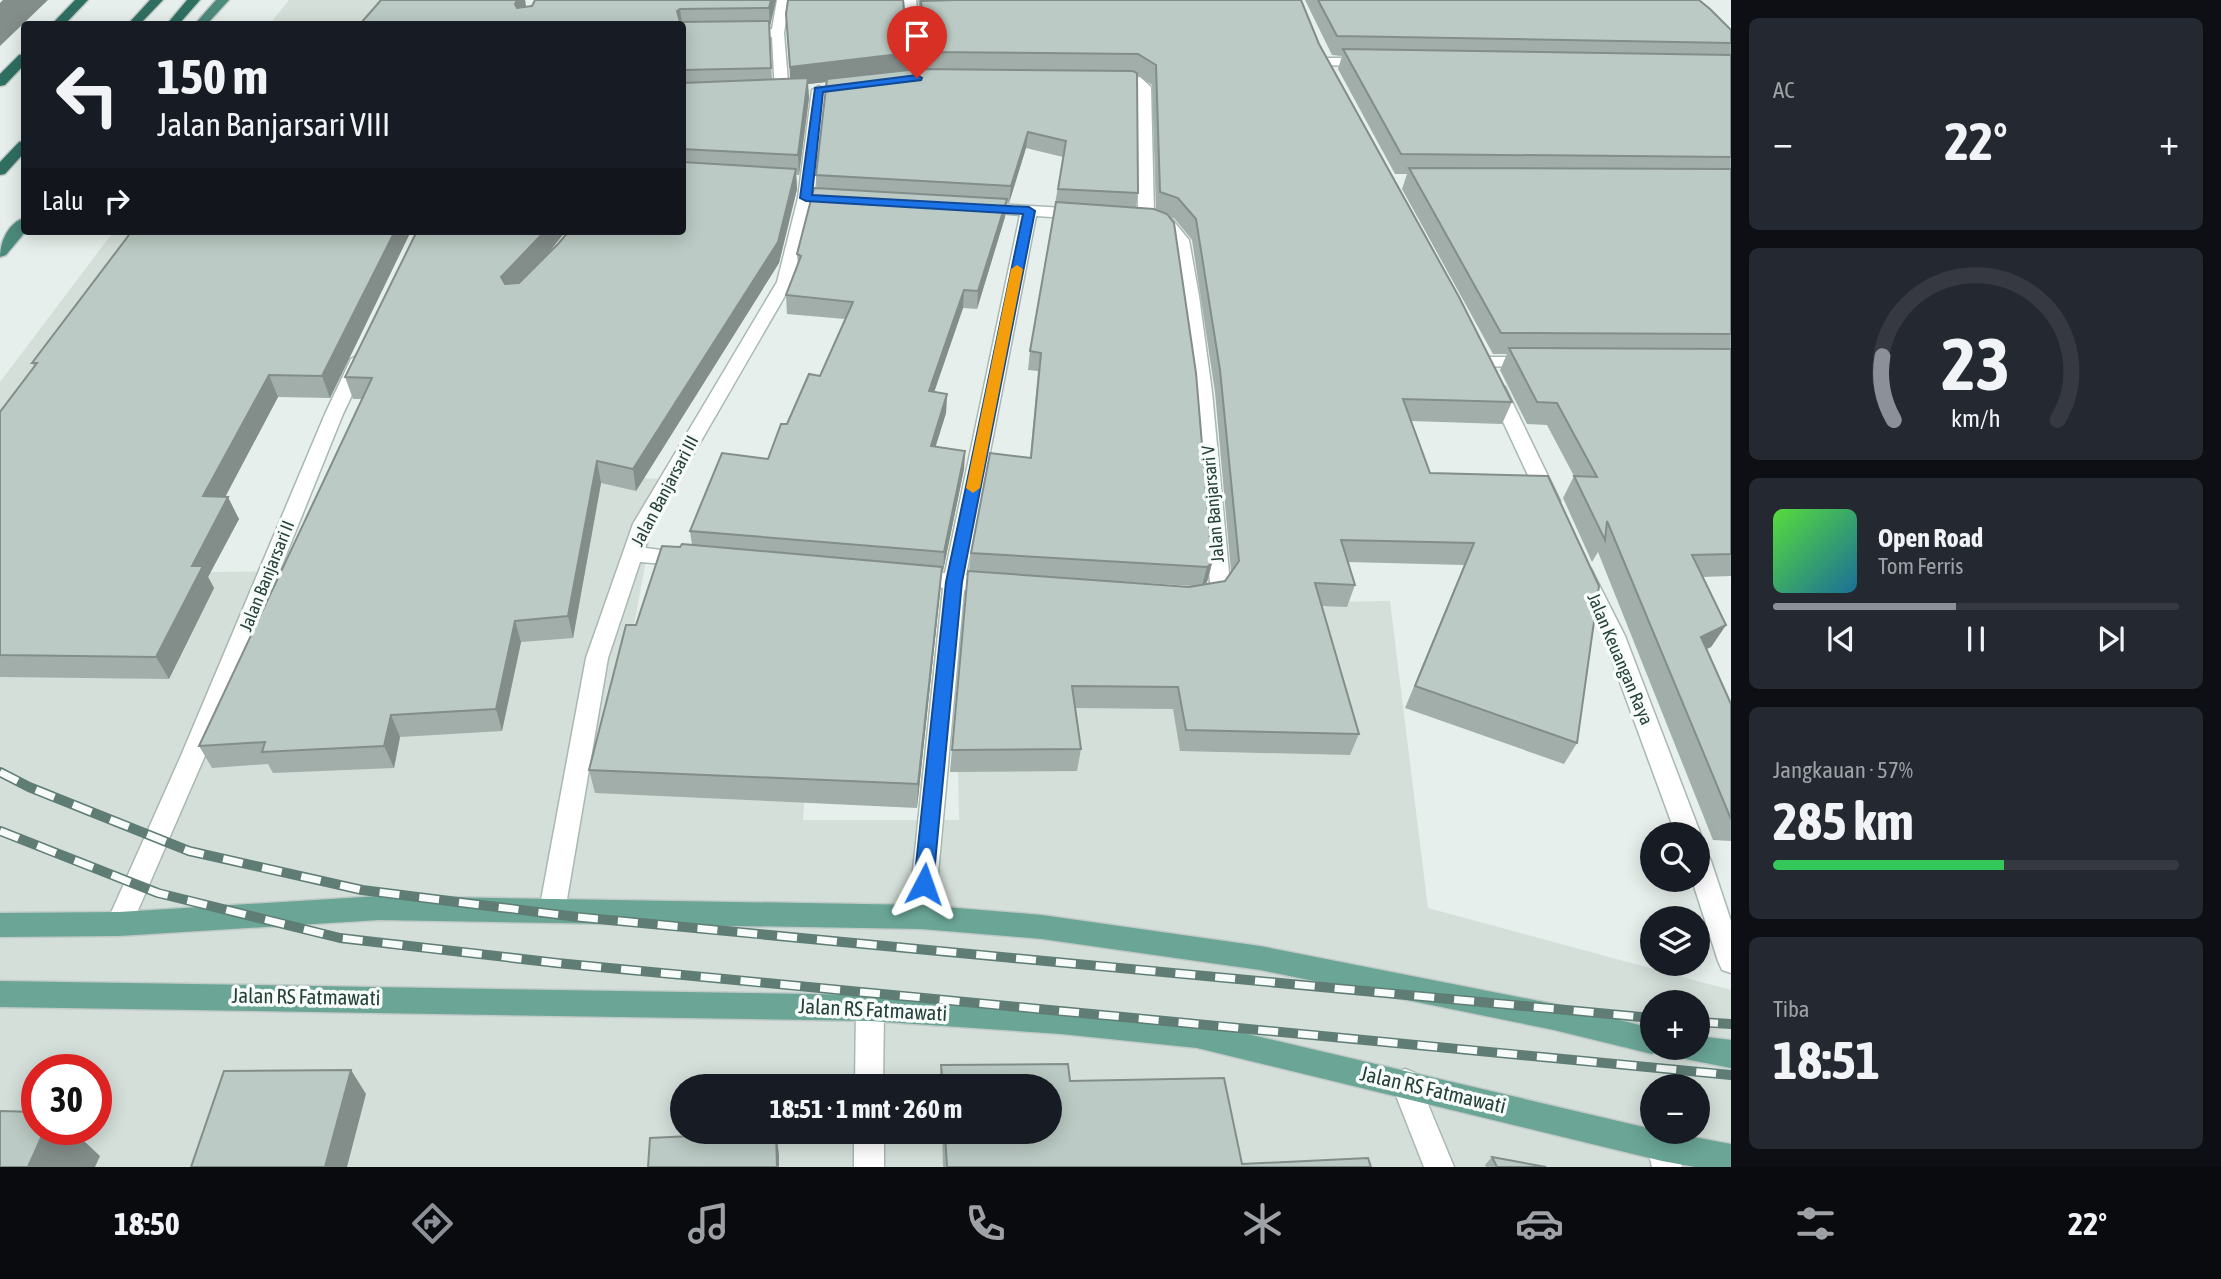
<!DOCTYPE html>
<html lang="id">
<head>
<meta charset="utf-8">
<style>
	body { margin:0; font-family:"Asap Condensed",sans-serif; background:#242831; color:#f1f3f6; height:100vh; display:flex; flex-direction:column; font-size:26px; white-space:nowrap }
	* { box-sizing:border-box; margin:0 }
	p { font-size:23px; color:#9ea1a6 }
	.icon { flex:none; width:38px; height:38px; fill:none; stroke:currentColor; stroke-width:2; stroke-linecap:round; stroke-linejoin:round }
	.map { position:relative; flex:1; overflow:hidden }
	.details { display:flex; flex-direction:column; gap:18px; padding:18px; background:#0d0f14; width:490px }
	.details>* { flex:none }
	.guide { position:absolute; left:21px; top:21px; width:665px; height:214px; border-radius:7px; box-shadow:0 4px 18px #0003; background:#171b24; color:#f1f3f6; overflow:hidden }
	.fabs { position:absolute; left:1640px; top:822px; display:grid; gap:14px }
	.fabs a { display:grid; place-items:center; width:70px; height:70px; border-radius:50%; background:#171b24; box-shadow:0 4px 18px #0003; font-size:35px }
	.speed { position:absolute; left:21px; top:1054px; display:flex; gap:14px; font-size:35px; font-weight:700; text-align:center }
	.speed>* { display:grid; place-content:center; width:91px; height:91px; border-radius:50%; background:#171b24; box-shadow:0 4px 18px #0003; line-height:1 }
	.speed .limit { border:10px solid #d22; background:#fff; color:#111 }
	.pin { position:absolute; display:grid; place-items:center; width:60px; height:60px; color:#fff; margin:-72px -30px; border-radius:50% 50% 50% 0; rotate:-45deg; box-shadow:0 0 7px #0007 }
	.pin .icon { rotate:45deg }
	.me { position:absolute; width:77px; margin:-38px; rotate:4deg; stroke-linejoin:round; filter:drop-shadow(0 0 5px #0008) }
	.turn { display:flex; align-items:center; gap:24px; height:147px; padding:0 21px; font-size:32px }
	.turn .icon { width:91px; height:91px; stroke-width:2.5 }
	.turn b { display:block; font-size:49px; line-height:60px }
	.then { display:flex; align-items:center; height:66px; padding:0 21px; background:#0003; gap:14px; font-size:26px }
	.big { font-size:52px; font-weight:700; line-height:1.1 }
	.details .tile { flex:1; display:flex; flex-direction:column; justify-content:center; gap:10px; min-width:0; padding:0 24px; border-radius:10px; background:#242831 }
	.details .dial { align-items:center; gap:0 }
	.dial svg { height:182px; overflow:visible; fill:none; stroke:#363941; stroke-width:7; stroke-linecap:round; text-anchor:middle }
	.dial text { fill:#f1f3f6; stroke:none }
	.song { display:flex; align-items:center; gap:21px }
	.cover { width:84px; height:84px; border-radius:10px; background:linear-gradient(135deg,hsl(110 70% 55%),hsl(200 70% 35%)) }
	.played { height:7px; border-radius:4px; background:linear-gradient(90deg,#8c9099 45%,#363941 45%) }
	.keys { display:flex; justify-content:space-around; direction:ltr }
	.heat { display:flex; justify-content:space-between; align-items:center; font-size:38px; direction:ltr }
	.charge { height:10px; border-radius:5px; background:linear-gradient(90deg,#34c759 57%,#363941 0) }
	.trip { position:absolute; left:670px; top:1074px; width:392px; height:70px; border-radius:35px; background:#171b24; box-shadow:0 4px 18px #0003; font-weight:700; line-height:70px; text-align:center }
	.tabs { display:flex; height:112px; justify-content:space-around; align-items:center; background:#090b0e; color:#9ea1a6 }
	.tabs .icon { width:49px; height:49px }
	.tabs .selected { color:#8c9099 }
	.tabs b { font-size:32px; color:#f1f3f6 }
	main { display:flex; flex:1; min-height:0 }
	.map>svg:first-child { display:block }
	.built { fill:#d4dfda; fill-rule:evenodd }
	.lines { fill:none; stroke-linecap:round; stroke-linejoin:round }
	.service-casing { stroke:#a8b8b2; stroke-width:3 }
	.minor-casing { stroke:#a8b8b2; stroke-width:3 }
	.primary-casing { stroke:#c2cac8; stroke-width:3 }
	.trunk-casing { stroke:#c2cac8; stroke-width:3 }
	.motorway-casing { stroke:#c2cac8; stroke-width:3 }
	.service { fill:#fff; fill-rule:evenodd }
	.minor { fill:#fff; fill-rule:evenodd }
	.primary { fill:#6aa596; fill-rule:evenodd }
	.trunk { fill:#4c8a7c; fill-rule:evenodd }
	.motorway { fill:#2f6f62; fill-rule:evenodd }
	.rail-casing { stroke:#5f7d75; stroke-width:10 }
	.rail { stroke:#f7fbf9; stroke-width:7; stroke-dasharray:20; stroke-linecap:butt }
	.wall { fill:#a1aea9; fill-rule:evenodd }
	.shaded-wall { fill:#838d89 }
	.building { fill:#bbcac4; stroke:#838d89; stroke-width:2 }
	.route { fill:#1a73e8; stroke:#114b97; stroke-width:2 }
	.slow { fill:#f59e0b }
	.labels { text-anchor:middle; stroke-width:7; stroke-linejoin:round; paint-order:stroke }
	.street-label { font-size:18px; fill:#24423a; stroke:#f7fbf9 }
	.near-street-label { font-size:21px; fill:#24423a; stroke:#f7fbf9 }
</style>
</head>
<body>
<main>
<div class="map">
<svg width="1731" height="1167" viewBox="0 0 1731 1167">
	<rect width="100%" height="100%" fill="#e6efeb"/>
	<g class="built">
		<polygon points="289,0 385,0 370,24 270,24"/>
		<path d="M114,231H243L33,574L290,571L340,464L661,479L632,636L818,633L803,820H959L955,608L1390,601L1428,908L1731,990V1167H0V382ZM1652,1003H1698V1048H1652ZM37,1069H96V1129H37ZM682,1087H1050V1132H682ZM1652,1087H1698V1132H1652Z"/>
	</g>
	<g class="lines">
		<defs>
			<g id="service">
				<polygon points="1405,1069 1415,1073 1454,1167 1424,1167 1391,1083 1395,1073"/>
				<polygon points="1660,1132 1672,1136 1682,1167 1652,1167 1647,1146 1652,1136"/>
			</g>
			<g id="minor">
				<polygon points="777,0 789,0 784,33 789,94 782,98 775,94 772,37 741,37 735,33 741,29 772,29"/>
				<polygon points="904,0 916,0 917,9 950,8 956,12 950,16 918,17 924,78 917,82 910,78"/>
				<polygon points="1324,58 1368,58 1375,62 1368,66 1319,65 1319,59"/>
				<path d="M1108,76L1140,77L1151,87L1154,214L1171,218L1189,240L1199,296L1212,392L1230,583C1224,599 1212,608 1195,602L1191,597L1195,592L1204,589L1210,583L1194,392L1173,241L1161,225L1141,221L1138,218L1137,88L1132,84L1103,83L1101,80Z"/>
				<polygon points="819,86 826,90 814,198 793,282 653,524 645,548 695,554 698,559 695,564 688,566 640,562 608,658 565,911 561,919 552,923 543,919 539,911 586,658 633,524 777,282 798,198 812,90"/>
				<polygon points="978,203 1083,209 1091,214 1083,219 1036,216 966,575 1002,580 1006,585 1002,590 995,593 964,590 934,917 930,925 921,929 912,925 908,917 943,588 905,583 902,578 905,573 912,571 945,573 1020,215 973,211 970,208 973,205"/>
				<polygon points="360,354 369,359 343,414 204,758 132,924 128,932 119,936 110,932 106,924 180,758 325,414 351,359"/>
				<polygon points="1484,357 1531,357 1540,362 1531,367 1478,366 1475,362"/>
				<polygon points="1496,381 1505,387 1560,501 1557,506 1543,506 1540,501 1487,387"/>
				<polygon points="1584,567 1591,569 1625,636 1701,835 1698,842 1698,835 1676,835 1603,636 1574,574 1577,569"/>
				<polygon points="1698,850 1707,853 1711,861 1731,921 1731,973 1722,970 1718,961 1692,880 1698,880"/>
				<polygon points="870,995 880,999 884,1008 883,1087 855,1087 856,1008 860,999"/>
				<rect x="854" y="1132" width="30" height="35"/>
			</g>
			<g id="primary">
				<polygon points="379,896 921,905 1042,915 1260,946 1554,1004 1652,1028 1652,1048 1663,1048 1652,1054 1554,1030 1260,970 1042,939 921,929 379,920 119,936 0,937 0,913 119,912"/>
				<polygon points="0,981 870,995 1061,1008 1197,1022 1652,1129 1652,1132 1667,1132 1731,1144 1731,1167 1695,1167 1662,1161 1197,1048 1061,1034 870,1021 0,1007"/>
				<polygon points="1698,1036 1731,1040 1731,1068 1680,1058 1676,1048 1698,1048"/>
			</g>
			<g id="trunk">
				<polygon points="216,0 229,0 207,24 195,24"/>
				<path d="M24,218L26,231L6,255L0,257C0,242 8,223 24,218Z"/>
			</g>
			<g id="motorway">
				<polygon points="75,0 88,0 65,24 52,24"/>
				<polygon points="150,0 163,0 140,24 128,24"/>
				<polygon points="187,0 200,0 179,24 167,24"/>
				<polygon points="24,54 24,65 5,85 0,86 0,74 19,55"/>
				<polygon points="24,141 24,153 5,174 0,175 0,162 19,142"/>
			</g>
		</defs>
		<use href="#service" class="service-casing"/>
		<use href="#minor" class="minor-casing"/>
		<use href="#primary" class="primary-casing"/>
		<use href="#trunk" class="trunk-casing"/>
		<use href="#motorway" class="motorway-casing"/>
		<use href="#service" class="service"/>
		<use href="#minor" class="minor"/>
		<use href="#primary" class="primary"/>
		<use href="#trunk" class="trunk"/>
		<use href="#motorway" class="motorway"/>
		<defs>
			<g id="rail">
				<polyline points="0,772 29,787 189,851 362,890 577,917 1652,1018"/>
				<polyline points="0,831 158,893 340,938 557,963 1731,1075"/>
				<polyline points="1698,1022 1731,1024"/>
			</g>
		</defs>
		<use href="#rail" class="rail-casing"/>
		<use href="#rail" class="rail"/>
	</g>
	<g class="wall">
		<path d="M381,0H525L526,7L532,6L535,0H776L770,26H769L772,80L790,79L786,14L908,53L907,70L925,69L921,20V6H919L918,0H1301L1319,44L1512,402L1502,424L1411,421L1430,473L1548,476L1577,743L1564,764L1405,708L1464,565L1348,562L1355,585L1347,607L1322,606L1359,734L1350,755L1180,751L1173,709L1075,708L1081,749L1077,771L950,772L968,571H969L971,553L1030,458L1038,371L1028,370L1030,351L1063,157L1026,148L1009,203H1006L1005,217L977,309L963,308L934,392L947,394L946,413L935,447L965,451L964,469L943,571H941L940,591L917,808L595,793L589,770L636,625L680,547L692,545L690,531L768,459L787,424L820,376L845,319L787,314L786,295L798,265L797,254L817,188L816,175L827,82L808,84L809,98L799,175H796L797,189L779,263L636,491L601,483L573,638L521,642L502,731L400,737L394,768L273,773L268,764L212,768L199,746L362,399H353L345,377L546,256L682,231V24ZM1137,75L1152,85L1156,209L1136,207L1138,193ZM1169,217L1174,218L1192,240L1215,392L1231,571L1225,581L1205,584L1207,582L1212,563ZM1114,581L1193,586L1189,587Z"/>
		<polygon points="1305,0 1699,0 1731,30 1731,576 1702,577 1726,625 1711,647 1706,649 1731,704 1731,841 1713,840 1598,552 1592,562 1563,498 1574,476 1547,425 1527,424 1500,370 1507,354 1493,354 1402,189 1407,174 1395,174 1338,69 1342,56 1332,55"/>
		<polygon points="132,231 411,231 330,398 278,397 225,497 239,519 208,577 214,588 169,679 0,677 0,412 34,366 32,363"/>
		<polygon points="941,1065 1070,1081 1242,1164 1371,1167 943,1167 942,1132 1050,1132 1050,1087 939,1087"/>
		<polygon points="1492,1157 1546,1167 1486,1167 1485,1165"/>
	</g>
	<g class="shaded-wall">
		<polygon points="3,0 48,0 0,46 0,3"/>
		<polygon points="517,0 525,0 526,8 519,23 515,4"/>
		<polygon points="771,0 776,0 770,26 769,8"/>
		<polygon points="680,9 682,24 679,24 677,11"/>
		<polygon points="908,53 907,73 808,84 809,98 799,175 798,155 790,86 790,67"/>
		<polygon points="1028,132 1026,148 1009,203 1011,186"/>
		<polygon points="796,169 797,189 779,263 636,491 633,469"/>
		<polygon points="1007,199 1005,217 977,309 978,291"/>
		<polygon points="395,231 411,231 330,398 322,376"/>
		<polygon points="545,231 566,231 546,256 506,298 501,277"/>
		<polygon points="964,290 963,308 928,410 929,391"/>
		<polygon points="269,375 278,397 214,518 203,496"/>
		<polygon points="947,394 946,413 930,465 931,446"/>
		<polygon points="965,451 964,469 943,571 944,552"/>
		<polygon points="597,461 601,483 573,638 568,616"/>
		<polygon points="228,497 239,519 208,577 214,588 169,679 156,657 192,566"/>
		<polygon points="1212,563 1207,582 1202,586 1207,567"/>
		<polygon points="942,567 940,591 917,808 918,784"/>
		<polygon points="515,621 521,642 502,731 496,709"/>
		<polygon points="1726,625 1711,647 1686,659 1701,637"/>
		<polygon points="391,715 400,737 394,768 384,746"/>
		<polygon points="351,1070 366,1094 347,1167 325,1167"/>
		<polygon points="45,1129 71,1129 100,1156 95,1167 28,1167"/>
		<polygon points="776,1132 779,1155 779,1167 777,1167"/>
	</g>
	<g class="building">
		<polygon points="381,0 517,0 515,4 517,8 532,6 535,0 771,0 769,8 680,9 677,11 680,22 769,21 771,68 682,70 682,24 360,24"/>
		<polygon points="788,0 903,0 908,53 790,67 786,14"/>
		<polygon points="955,0 1301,0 1319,44 1459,297 1512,402 1403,399 1430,473 1548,476 1599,586 1577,743 1415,686 1474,543 1341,540 1355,585 1315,583 1359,734 1186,730 1178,687 1072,686 1081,749 952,750 968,571 1189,587 1225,581 1239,561 1220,370 1196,219 1178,198 1160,192 1156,65 1138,54 926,52 921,1"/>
		<polygon points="1318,0 1699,0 1710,9 1731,30 1731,43 1337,36"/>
		<polygon points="1343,49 1731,55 1731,157 1401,154"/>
		<polygon points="918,69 1133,71 1137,73 1138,193 1058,189 1066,141 1028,132 1011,186 816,175 827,79"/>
		<polygon points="808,78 798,155 682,149 682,83"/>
		<polygon points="682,162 796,169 778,242 633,469 597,461 568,616 515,621 496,709 391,715 384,746 262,752 265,742 199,746 372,378 345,377 417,231 545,231 501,277 505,284 519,283 558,244 569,231 682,231"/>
		<polygon points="1409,168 1731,169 1731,334 1501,333"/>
		<polygon points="814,188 1007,199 978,291 964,290 929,391 947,394 931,446 965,451 944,552 690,531 722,453 768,459 781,424 787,424 809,374 820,376 853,302 786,295 801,256 797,254"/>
		<polygon points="1056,202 1154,209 1167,214 1174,223 1196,373 1212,563 1207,567 971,553 990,453 1031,458 1041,353 1030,351"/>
		<polygon points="132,231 395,231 322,376 269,375 203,496 228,497 192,566 203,566 156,657 0,655 0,412 37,363 32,363"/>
		<polygon points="1509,348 1731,349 1731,554 1692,555 1726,625 1701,637 1731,704 1731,819 1607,521 1605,540 1574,476 1597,477 1557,403 1537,402"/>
		<polygon points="682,544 942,567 918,784 589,770 626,625 636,625 662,546 680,547"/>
		<polygon points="1068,1064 1070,1081 1224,1078 1242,1164 1368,1158 1371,1167 947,1167 945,1132 1050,1132 1050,1087 943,1087 941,1065"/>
		<polygon points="351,1070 325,1167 191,1167 224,1071"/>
		<polygon points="0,1111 37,1112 37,1129 45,1129 28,1167 0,1167"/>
		<polygon points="776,1132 777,1167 648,1167 650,1138"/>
		<polygon points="1492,1157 1546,1167 1497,1167"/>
	</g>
	<polygon class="route" points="917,75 922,78 921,80 823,92 812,195 1029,207 1035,211 962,582 933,884 931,890 924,893 917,890 914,884 946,582 1023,214 806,201 800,198 815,88"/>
	<polygon class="slow" points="1017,265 1023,269 980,488 973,493 966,488 1011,269"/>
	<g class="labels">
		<g class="street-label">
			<text transform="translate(665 491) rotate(-62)" y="6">Jalan Banjarsari III</text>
			<text transform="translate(1213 504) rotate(-95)" y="6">Jalan Banjarsari V</text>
			<text transform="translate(267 576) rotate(-68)" y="6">Jalan Banjarsari II</text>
			<text transform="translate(1620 659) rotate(67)" y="6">Jalan Keuangan Raya</text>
		</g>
		<g class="near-street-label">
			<text transform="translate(306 997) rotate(1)" y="7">Jalan RS Fatmawati</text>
			<text transform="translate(873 1010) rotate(3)" y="7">Jalan RS Fatmawati</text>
			<text transform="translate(1433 1090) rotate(13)" y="7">Jalan RS Fatmawati</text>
		</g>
	</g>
</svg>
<div class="fabs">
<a><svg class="icon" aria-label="search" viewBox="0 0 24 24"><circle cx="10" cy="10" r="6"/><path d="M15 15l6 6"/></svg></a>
<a><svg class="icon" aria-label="layers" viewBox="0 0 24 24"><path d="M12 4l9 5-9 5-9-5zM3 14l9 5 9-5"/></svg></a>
<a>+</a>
<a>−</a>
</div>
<div class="speed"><div class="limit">30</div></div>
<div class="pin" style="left:917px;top:78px;background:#d93025"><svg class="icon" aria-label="arrive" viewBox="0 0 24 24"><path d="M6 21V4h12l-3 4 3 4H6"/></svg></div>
<svg class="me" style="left:924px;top:884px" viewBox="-20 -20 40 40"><path d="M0-17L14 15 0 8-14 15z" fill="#1a73e8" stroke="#fff" stroke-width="4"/></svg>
<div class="trip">18:51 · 1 mnt · 260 m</div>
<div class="guide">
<div class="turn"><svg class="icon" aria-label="left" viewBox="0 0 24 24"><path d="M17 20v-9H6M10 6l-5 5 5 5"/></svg><div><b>150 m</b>Jalan Banjarsari VIII</div></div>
<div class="then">Lalu<svg class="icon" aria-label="right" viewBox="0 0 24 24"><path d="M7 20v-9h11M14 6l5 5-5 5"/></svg></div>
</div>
</div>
<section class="details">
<div class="tile"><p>AC</p>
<div class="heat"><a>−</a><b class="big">22°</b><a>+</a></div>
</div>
<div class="tile dial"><svg viewBox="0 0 100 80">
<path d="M14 69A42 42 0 1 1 86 69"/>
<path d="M14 69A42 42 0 0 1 9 41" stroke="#8c9099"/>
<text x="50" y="56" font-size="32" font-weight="700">23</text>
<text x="50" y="72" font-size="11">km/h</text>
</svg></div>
<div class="tile">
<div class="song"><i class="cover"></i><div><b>Open Road</b><p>Tom Ferris</p></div></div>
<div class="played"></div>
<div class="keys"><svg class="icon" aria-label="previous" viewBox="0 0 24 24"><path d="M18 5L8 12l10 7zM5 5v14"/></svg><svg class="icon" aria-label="pause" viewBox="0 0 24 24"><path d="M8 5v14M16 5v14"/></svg><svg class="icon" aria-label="next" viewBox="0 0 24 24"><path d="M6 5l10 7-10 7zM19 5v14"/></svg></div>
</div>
<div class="tile"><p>Jangkauan · 57%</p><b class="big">285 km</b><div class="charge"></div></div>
<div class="tile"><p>Tiba</p><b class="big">18:51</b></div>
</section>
</main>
<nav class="tabs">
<b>18:50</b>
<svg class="icon selected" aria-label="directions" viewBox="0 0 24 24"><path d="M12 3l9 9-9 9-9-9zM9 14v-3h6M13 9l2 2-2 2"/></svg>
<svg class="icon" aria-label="music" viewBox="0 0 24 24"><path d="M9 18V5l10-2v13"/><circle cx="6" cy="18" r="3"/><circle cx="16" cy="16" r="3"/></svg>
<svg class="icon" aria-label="phone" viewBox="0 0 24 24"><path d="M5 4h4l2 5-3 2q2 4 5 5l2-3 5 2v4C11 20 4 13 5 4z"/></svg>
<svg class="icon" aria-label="climate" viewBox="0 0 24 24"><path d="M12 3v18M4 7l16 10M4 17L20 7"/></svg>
<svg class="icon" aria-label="car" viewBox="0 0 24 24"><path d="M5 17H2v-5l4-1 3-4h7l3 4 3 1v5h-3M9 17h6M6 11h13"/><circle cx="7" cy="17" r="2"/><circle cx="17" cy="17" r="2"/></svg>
<svg class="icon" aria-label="filters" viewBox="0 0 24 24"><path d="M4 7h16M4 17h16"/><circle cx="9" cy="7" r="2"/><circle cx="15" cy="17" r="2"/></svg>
<b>22°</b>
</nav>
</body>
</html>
